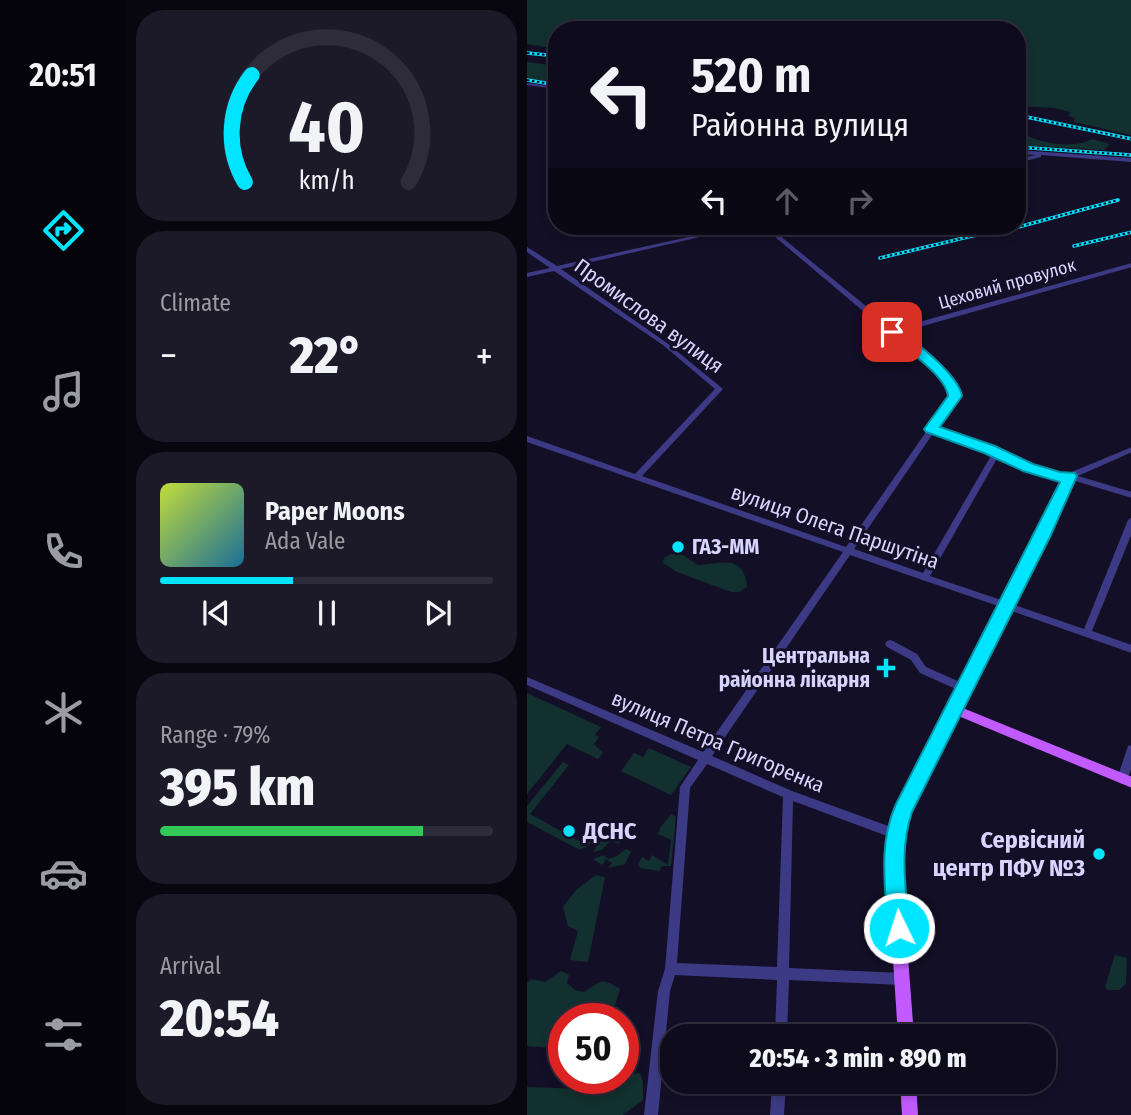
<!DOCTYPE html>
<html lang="en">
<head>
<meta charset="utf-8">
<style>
	body { margin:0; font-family:"Fira Sans Condensed",sans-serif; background:#1c1929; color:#f1f3f6; height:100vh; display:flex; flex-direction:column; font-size:26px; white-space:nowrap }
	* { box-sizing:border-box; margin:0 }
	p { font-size:23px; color:#9b9ba3 }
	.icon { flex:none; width:38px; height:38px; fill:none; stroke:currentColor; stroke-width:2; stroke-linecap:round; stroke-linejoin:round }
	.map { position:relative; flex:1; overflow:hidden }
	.sheet { display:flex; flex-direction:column; gap:10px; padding:10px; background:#08060f; width:401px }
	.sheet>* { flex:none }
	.top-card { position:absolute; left:21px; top:21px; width:478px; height:214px; border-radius:28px; box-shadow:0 4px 10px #0003,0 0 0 2px #2e2b3b; background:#0e0b1c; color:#f1f3f6; overflow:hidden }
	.speed { position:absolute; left:21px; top:1003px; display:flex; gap:14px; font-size:35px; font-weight:700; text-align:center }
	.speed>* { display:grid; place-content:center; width:91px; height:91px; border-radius:50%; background:#0e0b1c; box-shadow:0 4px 10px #0003,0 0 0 2px #2e2b3b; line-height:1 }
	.speed .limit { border:10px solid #d22; background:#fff; color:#111 }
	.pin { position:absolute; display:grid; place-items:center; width:60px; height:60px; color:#fff; margin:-30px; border-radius:14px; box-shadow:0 4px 10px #0006 }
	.me { position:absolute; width:77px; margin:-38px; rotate:356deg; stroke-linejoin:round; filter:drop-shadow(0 0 5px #0008) }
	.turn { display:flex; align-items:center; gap:24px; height:147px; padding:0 28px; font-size:32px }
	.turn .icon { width:91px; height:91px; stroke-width:2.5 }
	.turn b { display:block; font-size:49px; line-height:60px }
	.lanes { display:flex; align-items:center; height:66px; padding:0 28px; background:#0003; justify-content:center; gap:35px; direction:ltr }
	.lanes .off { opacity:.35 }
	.big { font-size:52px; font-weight:800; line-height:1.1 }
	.sheet .widget { flex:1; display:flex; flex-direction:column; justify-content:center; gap:10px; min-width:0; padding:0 24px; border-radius:28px; background:#1c1929 }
	.sheet .dial { align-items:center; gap:0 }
	.dial svg { height:182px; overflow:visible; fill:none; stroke:#2e2b3b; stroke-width:7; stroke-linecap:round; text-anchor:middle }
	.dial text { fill:#f1f3f6; stroke:none }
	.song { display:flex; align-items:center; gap:21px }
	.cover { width:84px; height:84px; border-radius:10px; background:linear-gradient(135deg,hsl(70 70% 55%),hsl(200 70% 35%)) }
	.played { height:7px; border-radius:4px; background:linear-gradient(90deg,#00e5ff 40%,#2e2b3b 40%) }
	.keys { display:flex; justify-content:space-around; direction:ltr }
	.heat { display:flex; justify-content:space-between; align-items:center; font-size:38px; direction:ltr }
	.charge { height:10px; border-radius:5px; background:linear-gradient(90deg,#34c759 79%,#2e2b3b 0) }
	.trip { position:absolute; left:133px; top:1024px; width:396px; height:70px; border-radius:28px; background:#0e0b1c; box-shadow:0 4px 10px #0003,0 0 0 2px #2e2b3b; font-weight:800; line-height:70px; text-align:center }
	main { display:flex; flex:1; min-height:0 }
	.tab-bar { display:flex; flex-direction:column; width:126px; justify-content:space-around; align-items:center; background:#06040b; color:#9b9ba3 }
	.tab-bar .icon { width:49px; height:49px }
	.tab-bar .current { color:#00e5ff }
	.tab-bar b { font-size:32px; color:#f1f3f6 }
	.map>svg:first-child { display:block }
	.green { fill:#12302f }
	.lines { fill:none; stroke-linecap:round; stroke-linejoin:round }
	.minor { fill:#3d3a85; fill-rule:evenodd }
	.major { fill:#c25bff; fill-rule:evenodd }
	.rail-casing { stroke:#00e5ff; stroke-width:3.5 }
	.rail { stroke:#130f26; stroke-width:2; stroke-dasharray:2.5; stroke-linecap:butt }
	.route { fill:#00e5ff; stroke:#0095a6; stroke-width:2 }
	.poi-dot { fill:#00e5ff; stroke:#130f26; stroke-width:2.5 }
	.labels { text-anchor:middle; stroke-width:6; stroke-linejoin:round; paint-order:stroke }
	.far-street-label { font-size:18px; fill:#d9d4ff; stroke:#130f26 }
	.street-label { font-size:21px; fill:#d9d4ff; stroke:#130f26 }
	.poi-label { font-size:21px; font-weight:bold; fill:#d9d4ff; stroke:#130f26; text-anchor:start }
	.near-poi-label { font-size:24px; font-weight:bold; fill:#d9d4ff; stroke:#130f26; text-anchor:start }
</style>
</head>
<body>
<main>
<nav class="tab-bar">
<b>20:51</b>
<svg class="icon current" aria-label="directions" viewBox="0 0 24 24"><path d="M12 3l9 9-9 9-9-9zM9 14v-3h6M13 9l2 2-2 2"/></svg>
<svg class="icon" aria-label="music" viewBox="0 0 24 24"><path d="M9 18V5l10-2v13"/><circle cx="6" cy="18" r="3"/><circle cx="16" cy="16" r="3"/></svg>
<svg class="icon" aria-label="phone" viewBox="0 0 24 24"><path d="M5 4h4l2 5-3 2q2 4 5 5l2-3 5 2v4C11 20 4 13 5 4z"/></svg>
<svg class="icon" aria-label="climate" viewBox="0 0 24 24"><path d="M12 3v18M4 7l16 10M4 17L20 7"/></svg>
<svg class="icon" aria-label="car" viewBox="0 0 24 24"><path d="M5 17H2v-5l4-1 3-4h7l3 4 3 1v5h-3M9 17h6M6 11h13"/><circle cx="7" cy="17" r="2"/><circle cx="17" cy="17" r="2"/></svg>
<svg class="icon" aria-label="filters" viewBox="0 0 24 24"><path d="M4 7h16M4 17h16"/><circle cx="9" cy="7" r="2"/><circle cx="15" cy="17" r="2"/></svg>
</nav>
<section class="sheet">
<div class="widget dial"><svg viewBox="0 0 100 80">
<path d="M14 69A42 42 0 1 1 86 69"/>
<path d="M14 69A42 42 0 0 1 17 22" stroke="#00e5ff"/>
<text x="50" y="56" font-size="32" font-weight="700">40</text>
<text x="50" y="72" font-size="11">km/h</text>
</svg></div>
<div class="widget"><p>Climate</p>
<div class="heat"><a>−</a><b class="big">22°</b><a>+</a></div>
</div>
<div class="widget">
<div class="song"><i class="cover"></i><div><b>Paper Moons</b><p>Ada Vale</p></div></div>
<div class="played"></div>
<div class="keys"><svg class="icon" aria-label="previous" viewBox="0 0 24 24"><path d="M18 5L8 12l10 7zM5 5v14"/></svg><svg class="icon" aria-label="pause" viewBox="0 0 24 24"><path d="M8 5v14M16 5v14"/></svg><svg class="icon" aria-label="next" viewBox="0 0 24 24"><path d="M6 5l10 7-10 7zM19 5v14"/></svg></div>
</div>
<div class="widget"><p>Range · 79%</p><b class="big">395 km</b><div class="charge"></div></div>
<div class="widget"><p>Arrival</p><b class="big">20:54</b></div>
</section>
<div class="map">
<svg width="605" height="1115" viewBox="0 0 605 1115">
	<rect width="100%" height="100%" fill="#130f26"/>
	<g class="green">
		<polygon points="0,0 604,0 604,135 547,122 548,118 541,116 543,112 528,108 490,106 490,30 30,30 30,49 0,44"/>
		<polygon points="0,62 30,66 30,83 0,79"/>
		<path d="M490,130C509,143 545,150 565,139L583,144L577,150L490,145Z"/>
		<path d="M144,554H154L171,565C194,564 217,553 220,587L212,592H204L150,572L136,563L137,558Z"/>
		<polygon points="0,693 74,727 68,735 72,737 67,744 76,753 71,759 40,744 0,794"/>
		<polygon points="122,748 164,767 144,795 94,771 107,753 116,757"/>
		<polygon points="36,762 42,765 3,814 58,844 69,830 107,846 98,864 81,868 85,863 79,859 75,865 66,859 77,855 81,859 90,856 99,849 104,851 107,846 94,840 92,844 83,841 75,850 66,852 77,835 72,832 61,846 53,850 0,822 0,806"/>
		<polygon points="144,814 149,817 144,866 134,866 133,871 113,868 111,864 115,857 122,861 125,855 141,865 144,840 131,834 133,828"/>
		<polygon points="69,875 78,877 61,962 43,960 51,931 41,926 36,907 49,890"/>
		<polygon points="588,955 600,958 599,984 592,990 581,990 578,987"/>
		<path d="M34,971L42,975L40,983L48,990L57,992C75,982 72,976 93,989L84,1018H37V1049L0,1046V983L4,979L18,982Z"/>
		<polygon points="113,1073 116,1082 116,1100 96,1115 0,1115 0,1087 90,1090 100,1075"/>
	</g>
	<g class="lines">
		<g class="minor">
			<polygon points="0,83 30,87 30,89 0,85"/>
			<polygon points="490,150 605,158 605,162 514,155 514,157 490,163 490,159 509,155 490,154"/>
			<path d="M211,226H221L34,269L140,343L196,389L115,476L319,547L424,396L423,387L411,374L235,226H241L367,329L605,263V267L371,333L417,370L431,387L432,396L410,428C428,434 446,439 463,447C489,458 512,474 542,473L605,447V452L551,476L605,492V498L545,480L519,537L485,604L557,629L601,520L605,517V533L565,631L605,645V653L482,610L430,712L426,713L422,712L421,709L431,690L393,673L384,660L360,647L358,644L360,641L363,640L366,641L390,654L399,667L435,683L474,607L323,555L185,756L265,791L372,830L374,834L372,838L368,839L266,801L262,968L375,973L379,975L381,979L379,983L375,985L262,980L260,1036H248L250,980L148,975L143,991L131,1115H117L131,991L138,969L153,787L171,760L0,685V677L176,752L316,552L0,442V436L108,474L188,389L136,345L27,271L0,277V273L23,268L0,252V247L30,266ZM407,432L444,445L465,454L396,573L327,549ZM471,457C492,467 514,479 538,479L511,537L477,601L403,576ZM180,764L256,797L250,967L150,963L163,788Z"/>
			<polygon points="605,745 605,767 599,782 595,784 591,782 590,779 601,746"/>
			<polygon points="245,1082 259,1082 257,1115 243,1115"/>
		</g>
		<g class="major">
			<path d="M426,704L605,777V788L429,715C406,760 380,802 373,852L387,1036H371L359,852C368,798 397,753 422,705Z"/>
			<polygon points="373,1082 389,1082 391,1115 375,1115"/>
		</g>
		<defs>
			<g id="rail">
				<polyline points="0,53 30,56"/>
				<polyline points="0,80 30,85"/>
				<polyline points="490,115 605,139"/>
				<polyline points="490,147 605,155"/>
				<polyline points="480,230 591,200"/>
				<polyline points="547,246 605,232"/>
				<polyline points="353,258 487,226"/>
			</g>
		</defs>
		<use href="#rail" class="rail-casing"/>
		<use href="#rail" class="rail"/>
	</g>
	<path class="route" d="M365,329C384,335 432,376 435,396L413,427L468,446L506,464L533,472L548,473L550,476L523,537L385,812C372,850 379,888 382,928L379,935L372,938L364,935L361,928C358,885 351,844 369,804L533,482L496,471L457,453L399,432L397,429L421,396C418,374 378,349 360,335L359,332Z"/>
	<g class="poi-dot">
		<circle cx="151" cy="547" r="7"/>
		<path d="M355.5 657.5h7v7h7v7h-7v7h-7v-7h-7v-7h7z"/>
		<circle cx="42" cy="831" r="7"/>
		<circle cx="572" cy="854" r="7"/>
	</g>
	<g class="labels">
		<g class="far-street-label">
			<text transform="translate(480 284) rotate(-16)" y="6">Цеховий провулок</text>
		</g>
		<g class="street-label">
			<text transform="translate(122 316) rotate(36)" y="7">Промислова вулиця</text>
			<text transform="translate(308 527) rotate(19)" y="7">вулиця Олега Паршутіна</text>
			<text transform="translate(191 742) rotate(23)" y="7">вулиця Петра Григоренка</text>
		</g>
		<g class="poi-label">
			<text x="165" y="554">ГАЗ-ММ</text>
			<text x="343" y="663" text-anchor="end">Центральна<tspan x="343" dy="24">районна лікарня</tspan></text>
		</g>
		<g class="near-poi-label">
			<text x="56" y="839">ДСНС</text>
			<text x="558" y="848" text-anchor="end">Сервісний<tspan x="558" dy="28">центр ПФУ №3</tspan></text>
		</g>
	</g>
</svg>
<div class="speed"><div class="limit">50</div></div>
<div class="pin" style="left:365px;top:332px;background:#d93025"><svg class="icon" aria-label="arrive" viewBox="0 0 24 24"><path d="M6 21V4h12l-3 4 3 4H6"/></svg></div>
<svg class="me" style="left:372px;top:928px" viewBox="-20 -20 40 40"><circle r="17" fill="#00e5ff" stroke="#fff" stroke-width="3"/><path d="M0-11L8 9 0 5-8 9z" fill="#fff"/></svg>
<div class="trip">20:54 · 3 min · 890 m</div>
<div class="top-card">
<div class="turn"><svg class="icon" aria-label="left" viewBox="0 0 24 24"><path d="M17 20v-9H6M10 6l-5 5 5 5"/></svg><div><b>520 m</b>Районна вулиця</div></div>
<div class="lanes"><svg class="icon" aria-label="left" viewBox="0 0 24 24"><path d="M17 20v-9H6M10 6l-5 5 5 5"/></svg><svg class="icon off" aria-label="ahead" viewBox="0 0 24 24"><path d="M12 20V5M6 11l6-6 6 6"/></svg><svg class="icon off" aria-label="right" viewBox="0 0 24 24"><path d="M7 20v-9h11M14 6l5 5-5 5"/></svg></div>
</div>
</div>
</main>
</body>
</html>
